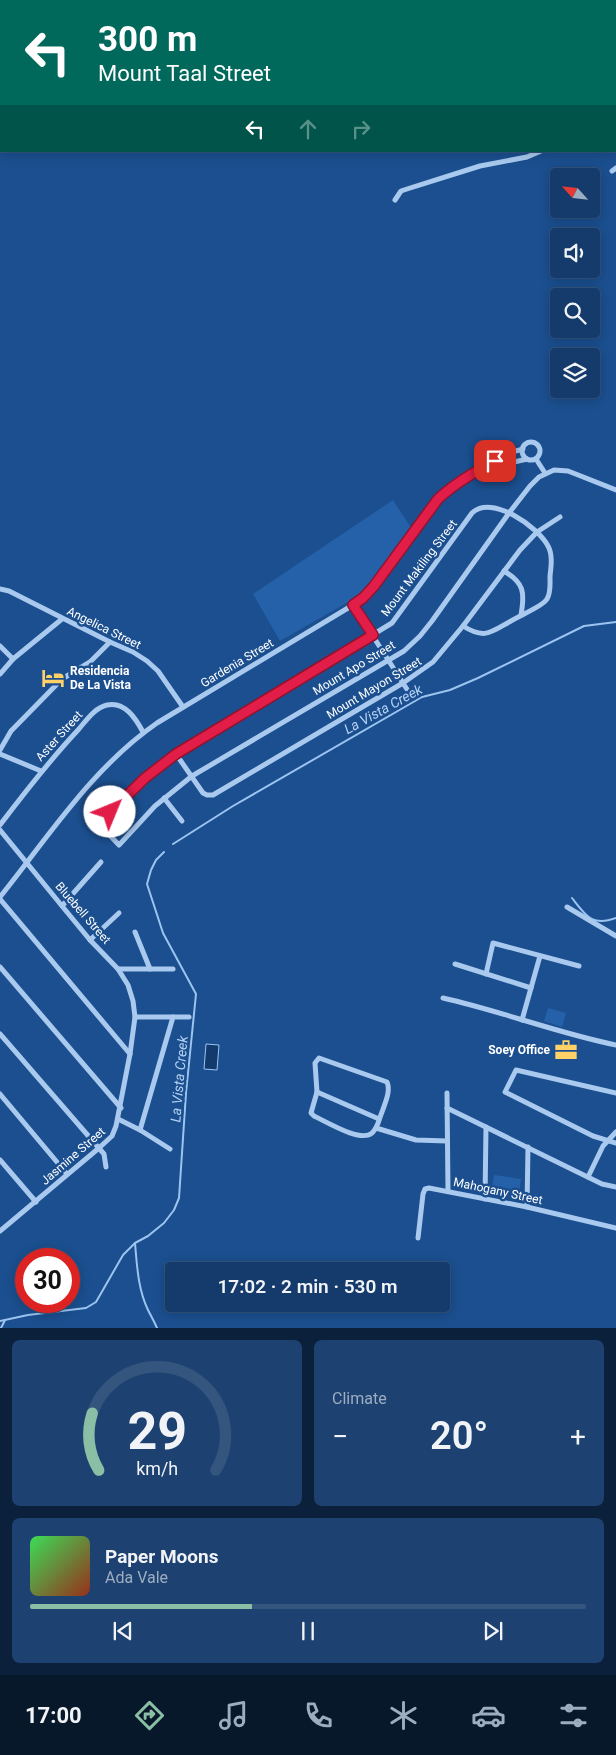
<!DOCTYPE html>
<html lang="en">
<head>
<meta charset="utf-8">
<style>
	body { margin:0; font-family:Roboto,sans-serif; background:#1d4271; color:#f1f3f6; height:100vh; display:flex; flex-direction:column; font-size:19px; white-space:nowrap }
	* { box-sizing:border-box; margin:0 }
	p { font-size:16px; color:#9dadc1 }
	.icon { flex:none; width:28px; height:28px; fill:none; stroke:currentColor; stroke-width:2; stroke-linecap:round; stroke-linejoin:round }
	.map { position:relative; height:1328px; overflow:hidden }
	.panel { display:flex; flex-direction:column; gap:12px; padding:12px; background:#0b203b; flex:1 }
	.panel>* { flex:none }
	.banner { position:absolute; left:0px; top:0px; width:616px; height:152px; box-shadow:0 2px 12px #0003,0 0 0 1px #33557e; background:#00695c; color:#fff; overflow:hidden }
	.needle { width:32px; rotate:297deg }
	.fabs { position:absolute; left:550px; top:168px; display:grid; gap:10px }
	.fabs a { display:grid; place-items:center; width:50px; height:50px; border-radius:5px; background:#143b6b; box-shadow:0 2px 12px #0003,0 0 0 1px #33557e; font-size:25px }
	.speed { position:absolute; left:15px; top:1248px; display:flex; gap:10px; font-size:25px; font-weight:700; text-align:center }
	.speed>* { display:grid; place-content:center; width:65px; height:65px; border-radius:50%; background:#143b6b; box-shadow:0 2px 12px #0003,0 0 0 1px #33557e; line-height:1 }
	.speed .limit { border:8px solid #d22; background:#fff; color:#111 }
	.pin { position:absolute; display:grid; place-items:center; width:42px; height:42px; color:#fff; margin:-21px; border-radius:10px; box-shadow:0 2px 8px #0006 }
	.me { position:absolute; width:55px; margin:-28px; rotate:45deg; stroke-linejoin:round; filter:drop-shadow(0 0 4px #0008) }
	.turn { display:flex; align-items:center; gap:18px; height:105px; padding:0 15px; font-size:22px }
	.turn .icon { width:65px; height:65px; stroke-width:2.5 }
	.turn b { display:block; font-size:35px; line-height:42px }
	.lanes { display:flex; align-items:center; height:48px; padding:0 15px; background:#0003; justify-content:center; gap:25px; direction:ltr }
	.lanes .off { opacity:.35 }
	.big { font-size:38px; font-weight:600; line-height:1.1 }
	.panel .widget { flex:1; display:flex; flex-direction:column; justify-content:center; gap:8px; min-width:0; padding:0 18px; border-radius:8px; background:#1d4271 }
	.panel .dial { align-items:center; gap:0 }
	.dial svg { height:130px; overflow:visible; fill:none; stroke:#33557e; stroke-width:7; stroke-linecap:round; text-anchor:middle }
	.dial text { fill:#f1f3f6; stroke:none }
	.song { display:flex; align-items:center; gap:15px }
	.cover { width:60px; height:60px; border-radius:8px; background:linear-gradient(135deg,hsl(130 70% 55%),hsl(10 70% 35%)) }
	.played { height:5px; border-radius:2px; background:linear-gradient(90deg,#8abfa5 40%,#33557e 40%) }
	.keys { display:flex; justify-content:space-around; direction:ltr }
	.heat { display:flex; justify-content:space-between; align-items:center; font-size:28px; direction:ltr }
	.panel .tiles { flex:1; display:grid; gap:12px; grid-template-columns:1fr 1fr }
	.widget:last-child { grid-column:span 2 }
	.trip { position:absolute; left:165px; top:1262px; width:285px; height:50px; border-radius:5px; background:#143b6b; box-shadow:0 2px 12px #0003,0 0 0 1px #33557e; font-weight:600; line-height:50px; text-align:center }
	.menu { display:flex; height:80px; justify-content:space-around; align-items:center; background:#08182b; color:#9dadc1 }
	.menu .icon { width:35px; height:35px }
	.menu .selected { color:#8abfa5 }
	.menu b { font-size:22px; color:#f1f3f6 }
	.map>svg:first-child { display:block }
	.green { fill:#2461a8 }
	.water { fill:#123a6d; stroke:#9cc4f0 }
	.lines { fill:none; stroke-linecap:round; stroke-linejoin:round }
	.stream { stroke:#9cc4f0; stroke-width:2 }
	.minor { stroke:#a9c9ee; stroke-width:5 }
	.tertiary { stroke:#a9c9ee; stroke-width:7 }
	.route-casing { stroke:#92132f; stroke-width:12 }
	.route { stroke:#e11d48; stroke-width:9 }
	.labels { text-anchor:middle; stroke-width:5; stroke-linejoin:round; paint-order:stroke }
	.street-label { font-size:12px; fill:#fff; stroke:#1b4f8f }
	.poi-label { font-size:12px; font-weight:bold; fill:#fff; stroke:#1b4f8f; text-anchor:start }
	.water-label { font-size:14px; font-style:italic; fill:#b5d3f5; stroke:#1b4f8f }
</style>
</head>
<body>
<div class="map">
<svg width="616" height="1328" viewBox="0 0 616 1328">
	<rect width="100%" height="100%" fill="#1b4f8f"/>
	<g class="green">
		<polygon points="393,500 412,529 365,589 355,598 280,641 253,594"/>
		<polygon points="548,1008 566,1013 562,1027 544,1021"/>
		<polygon points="494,1175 521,1179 519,1193 492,1189"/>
	</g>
	<polygon class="water" points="206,1044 219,1045 217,1070 204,1069"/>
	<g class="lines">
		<g class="stream">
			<polyline points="173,844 233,806 422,697 450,690 478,678 584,626 616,622"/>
			<path d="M572,898C586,916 592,927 616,918"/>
			<path d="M135,1243C137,1266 138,1289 148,1310C151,1316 154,1321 157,1328"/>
			<polyline points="0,1321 28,1315 86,1308 96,1302 123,1255 135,1243 148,1236 164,1223 174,1210 179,1198 186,1093 196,994 163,933 147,884 151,870 156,860 164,852"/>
			<polyline points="1,1328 5,1320"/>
		</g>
		<g class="minor">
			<polyline points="69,0 69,1"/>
			<polyline points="594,0 594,1"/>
			<polyline points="155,1 156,0"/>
			<polyline points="343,1 344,0"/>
			<polyline points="406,1 407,0"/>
			<polyline points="615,58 616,60"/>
			<polyline points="615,96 616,96"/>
			<polyline points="612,171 616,168"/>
			<polyline points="395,200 401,191 407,189 480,166 527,157 541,151"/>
			<circle cx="531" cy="451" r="9"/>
			<polyline points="536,459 545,473"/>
			<polyline points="495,461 510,463 527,459"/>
			<path d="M504,571C524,583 525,592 521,615"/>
			<polyline points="0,589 9,591 110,642 133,652 147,661 158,671 183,707"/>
			<polyline points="353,605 410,694"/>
			<path d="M463,626C485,640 491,632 511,621C520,615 542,607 547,599C551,593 550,584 550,576C551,567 553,555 548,546C538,527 492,494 472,513L392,623L164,762L145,778L99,824L119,845L155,806L192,776L404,651L420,636L432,621L509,513L530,486L539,477L554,470L568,471L616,490"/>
			<polyline points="0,646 13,659"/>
			<polyline points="0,674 13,659 62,619"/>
			<polyline points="0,750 11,731 62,679 90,662 110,642"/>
			<polyline points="0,754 41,771"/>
			<polyline points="176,754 203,793 207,795 213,795 403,683 433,662 463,626 520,550 537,532 560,517"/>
			<polyline points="164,798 182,821"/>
			<path d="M0,825C25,792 50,760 78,730C86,721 94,708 107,705C125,701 136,719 143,732"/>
			<polyline points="0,830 62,906 90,940 118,969 128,985 133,1001 135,1017 130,1054 116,1126 112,1136 99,1148 0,1231"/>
			<path d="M0,897C49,836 92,768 157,723L353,605L363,598L374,586L438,499C459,479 494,456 523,449"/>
			<polyline points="0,899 130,1054"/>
			<polyline points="62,906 101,862"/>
			<polyline points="567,907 616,936"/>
			<polyline points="135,932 150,969"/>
			<polyline points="90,940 119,913"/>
			<polyline points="455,964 531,988"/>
			<polyline points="0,967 121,1108"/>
			<polyline points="118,969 173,969"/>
			<polyline points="486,974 493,943 579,966"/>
			<path d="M443,998C501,1011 557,1033 616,1045"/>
			<polyline points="135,1017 189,1017"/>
			<polyline points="522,1020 540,956"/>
			<polyline points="0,1034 104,1154 106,1167"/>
			<path d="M319,1058L387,1082C391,1091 385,1103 382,1112C379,1119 378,1128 372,1133C361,1143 327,1122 314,1116L311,1113L317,1092L315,1063Z"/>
			<polyline points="317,1092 379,1119"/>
			<polyline points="447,1093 448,1191"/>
			<polyline points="616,1093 516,1070 505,1092 593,1136 616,1143"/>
			<polyline points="0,1094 67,1174"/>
			<polyline points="447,1108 602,1184 616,1187"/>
			<polyline points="118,1119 140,1130 170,1149"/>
			<polyline points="376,1128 416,1140 447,1141"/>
			<polyline points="140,1130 173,1017"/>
			<polyline points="0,1160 36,1202"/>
			<polyline points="588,1177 603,1146 616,1132"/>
			<polyline points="485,1199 486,1127"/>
			<polyline points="527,1207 528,1147"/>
			<polyline points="418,1238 423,1194 425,1189 429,1188 527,1207 616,1228"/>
		</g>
		<g class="tertiary">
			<polyline points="479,1 483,0"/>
			<polyline points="0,109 1,109"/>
		</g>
	</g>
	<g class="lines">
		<defs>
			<path id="route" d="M110,812L145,778L176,754L373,635L353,605L363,598L374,586L438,499C455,483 474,472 495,461"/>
		</defs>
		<use href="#route" class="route-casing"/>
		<use href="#route" class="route"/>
	</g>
	<defs>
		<symbol id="hotel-bare" viewBox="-9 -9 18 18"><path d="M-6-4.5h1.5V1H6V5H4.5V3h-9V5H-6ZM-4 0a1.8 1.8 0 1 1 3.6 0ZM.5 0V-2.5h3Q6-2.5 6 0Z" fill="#ffd166" stroke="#1b4f8f" stroke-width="2.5" paint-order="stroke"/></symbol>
		<symbol id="office-bare" viewBox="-9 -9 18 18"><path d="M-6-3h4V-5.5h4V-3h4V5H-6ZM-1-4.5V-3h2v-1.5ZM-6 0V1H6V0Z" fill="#ffd166" stroke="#1b4f8f" stroke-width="2.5" paint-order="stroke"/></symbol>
	</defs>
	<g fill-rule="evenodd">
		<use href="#hotel-bare" x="37" y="662" width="32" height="32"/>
		<use href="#office-bare" x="550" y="1034" width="32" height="32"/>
	</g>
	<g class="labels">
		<g class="street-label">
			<text transform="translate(419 568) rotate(-53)" y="4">Mount Makiling Street</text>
			<text transform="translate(104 628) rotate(26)" y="4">Angelica Street</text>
			<text transform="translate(237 663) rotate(-31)" y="4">Gardenia Street</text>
			<text transform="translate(354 668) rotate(-31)" y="4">Mount Apo Street</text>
			<text transform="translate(374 688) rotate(-31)" y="4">Mount Mayon Street</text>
			<text transform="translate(59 736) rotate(-48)" y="4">Aster Street</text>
			<text transform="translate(83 913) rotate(49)" y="4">Bluebell Street</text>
			<text transform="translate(73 1156) rotate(-41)" y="4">Jasmine Street</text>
			<text transform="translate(498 1191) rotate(12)" y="4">Mahogany Street</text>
		</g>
		<g class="poi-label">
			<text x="70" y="675">Residencia<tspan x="70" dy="14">De La Vista</tspan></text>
			<text x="550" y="1054" text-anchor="end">Soey Office</text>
		</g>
		<g class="water-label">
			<text transform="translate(383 709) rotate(-29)" y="5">La Vista Creek</text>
			<text transform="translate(179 1079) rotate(-85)" y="5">La Vista Creek</text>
		</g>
	</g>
</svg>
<div class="fabs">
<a><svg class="needle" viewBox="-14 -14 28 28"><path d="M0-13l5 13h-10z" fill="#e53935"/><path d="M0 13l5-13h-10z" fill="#9dadc1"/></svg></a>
<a><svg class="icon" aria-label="sound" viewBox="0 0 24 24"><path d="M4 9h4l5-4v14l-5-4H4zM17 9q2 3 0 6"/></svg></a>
<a><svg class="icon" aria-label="search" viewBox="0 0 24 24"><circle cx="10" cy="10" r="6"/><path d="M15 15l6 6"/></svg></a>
<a><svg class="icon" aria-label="layers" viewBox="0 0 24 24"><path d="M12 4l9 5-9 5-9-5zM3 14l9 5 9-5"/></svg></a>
</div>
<div class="speed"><div class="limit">30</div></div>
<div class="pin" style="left:495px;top:461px;background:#d93025"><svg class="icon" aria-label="arrive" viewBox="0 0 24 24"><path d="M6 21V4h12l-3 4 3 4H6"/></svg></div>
<svg class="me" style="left:110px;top:812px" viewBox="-20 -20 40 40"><circle r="19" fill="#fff"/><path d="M0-13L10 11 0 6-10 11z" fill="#e11d48"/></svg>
<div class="trip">17:02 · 2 min · 530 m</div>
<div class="banner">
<div class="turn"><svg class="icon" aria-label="left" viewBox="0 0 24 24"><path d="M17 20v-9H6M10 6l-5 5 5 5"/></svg><div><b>300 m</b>Mount Taal Street</div></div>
<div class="lanes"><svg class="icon" aria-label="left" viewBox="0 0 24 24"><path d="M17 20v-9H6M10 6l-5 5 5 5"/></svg><svg class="icon off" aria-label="ahead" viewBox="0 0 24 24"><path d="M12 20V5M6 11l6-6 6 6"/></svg><svg class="icon off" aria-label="right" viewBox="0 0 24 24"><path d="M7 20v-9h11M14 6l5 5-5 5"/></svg></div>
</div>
</div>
<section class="panel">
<div class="tiles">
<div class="widget dial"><svg viewBox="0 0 100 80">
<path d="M14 69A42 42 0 1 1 86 69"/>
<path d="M14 69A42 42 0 0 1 10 34" stroke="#8abfa5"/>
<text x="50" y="56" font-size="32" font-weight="700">29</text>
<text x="50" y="72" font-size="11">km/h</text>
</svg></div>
<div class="widget"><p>Climate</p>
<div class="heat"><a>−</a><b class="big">20°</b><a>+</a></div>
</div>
<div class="widget">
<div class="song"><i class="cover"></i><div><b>Paper Moons</b><p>Ada Vale</p></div></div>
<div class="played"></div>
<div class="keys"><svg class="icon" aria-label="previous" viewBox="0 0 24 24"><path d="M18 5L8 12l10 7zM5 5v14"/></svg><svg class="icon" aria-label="pause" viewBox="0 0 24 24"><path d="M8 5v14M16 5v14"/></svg><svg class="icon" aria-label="next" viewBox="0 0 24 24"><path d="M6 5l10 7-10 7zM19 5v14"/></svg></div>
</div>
</div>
</section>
<nav class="menu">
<b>17:00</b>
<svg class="icon selected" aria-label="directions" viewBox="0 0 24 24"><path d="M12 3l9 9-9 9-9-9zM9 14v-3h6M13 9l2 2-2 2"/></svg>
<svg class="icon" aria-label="music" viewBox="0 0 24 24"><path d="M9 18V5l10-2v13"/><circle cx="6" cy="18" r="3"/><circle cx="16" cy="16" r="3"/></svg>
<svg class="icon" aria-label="phone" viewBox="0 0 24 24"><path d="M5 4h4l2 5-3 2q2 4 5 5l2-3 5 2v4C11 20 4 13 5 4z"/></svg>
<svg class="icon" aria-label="climate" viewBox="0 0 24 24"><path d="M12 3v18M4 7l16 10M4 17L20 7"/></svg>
<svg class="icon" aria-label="car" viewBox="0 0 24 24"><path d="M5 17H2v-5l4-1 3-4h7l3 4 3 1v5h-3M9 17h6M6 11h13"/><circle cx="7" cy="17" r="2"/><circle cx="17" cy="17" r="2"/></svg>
<svg class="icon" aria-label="filters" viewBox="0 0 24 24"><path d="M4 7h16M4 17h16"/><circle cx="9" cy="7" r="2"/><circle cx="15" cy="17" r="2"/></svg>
</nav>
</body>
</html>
